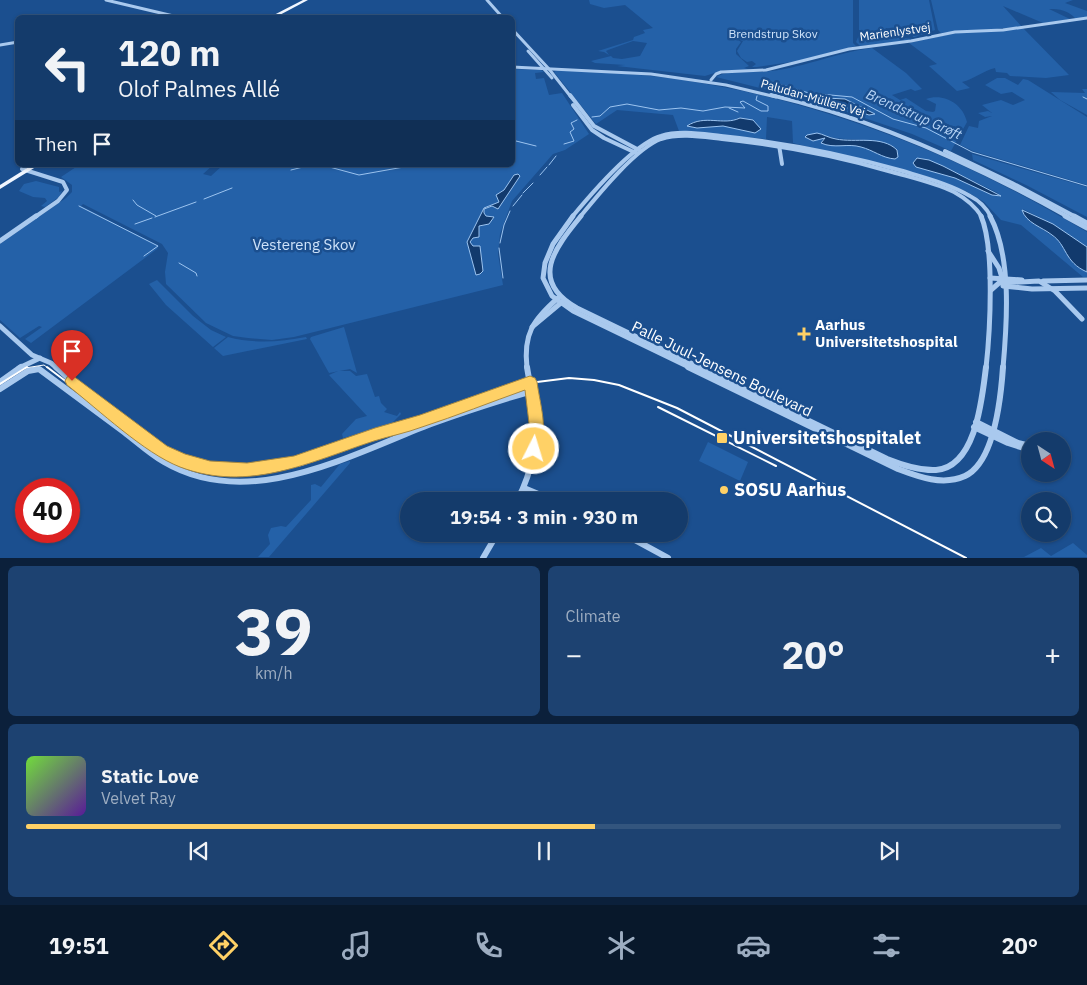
<!DOCTYPE html>
<html lang="en">
<head>
<meta charset="utf-8">
<style>
	body { margin:0; font-family:"IBM Plex Sans",sans-serif; background:#1d4271; color:#f1f3f6; height:100vh; display:flex; flex-direction:column; font-size:19px; white-space:nowrap }
	* { box-sizing:border-box; margin:0 }
	p { font-size:16px; color:#9dadc1 }
	.icon { flex:none; width:28px; height:28px; fill:none; stroke:currentColor; stroke-width:2; stroke-linecap:round; stroke-linejoin:round }
	.map { position:relative; height:558px; overflow:hidden }
	.side { display:flex; flex-direction:column; gap:8px; padding:8px; background:#0b203b; flex:1 }
	.side>* { flex:none }
	.hud { position:absolute; left:15px; top:15px; width:500px; height:152px; border-radius:8px; box-shadow:0 1px 4px #0004,0 0 0 1px #33557e; background:#143b6b; color:#f1f3f6; overflow:hidden }
	.needle { width:32px; rotate:144deg }
	.tools { position:absolute; left:1021px; top:432px; display:grid; gap:10px }
	.tools a { display:grid; place-items:center; width:50px; height:50px; border-radius:50%; background:#143b6b; box-shadow:0 1px 4px #0004,0 0 0 1px #33557e; font-size:25px }
	.speed { position:absolute; left:15px; top:478px; display:flex; gap:10px; font-size:25px; font-weight:700; text-align:center }
	.speed>* { display:grid; place-content:center; width:65px; height:65px; border-radius:50%; background:#143b6b; box-shadow:0 1px 4px #0004,0 0 0 1px #33557e; line-height:1 }
	.speed .limit { border:8px solid #d22; background:#fff; color:#111 }
	.pin { position:absolute; display:grid; place-items:center; width:42px; height:42px; color:#fff; margin:-51px -21px; border-radius:50% 50% 50% 0; rotate:-45deg; box-shadow:0 0 5px #0007 }
	.pin .icon { rotate:45deg }
	.me { position:absolute; width:55px; margin:-28px; rotate:5deg; stroke-linejoin:round; filter:drop-shadow(0 0 4px #0008) }
	.turn { display:flex; align-items:center; gap:18px; height:105px; padding:0 20px; font-size:22px }
	.turn .icon { width:65px; height:65px; stroke-width:2.5 }
	.turn b { display:block; font-size:35px; line-height:42px }
	.then { display:flex; align-items:center; height:48px; padding:0 20px; background:#0003; gap:10px; font-size:19px }
	.big { font-size:38px; font-weight:700; line-height:1.1 }
	.side .tile { flex:1; display:flex; flex-direction:column; justify-content:center; gap:8px; min-width:0; padding:0 18px; border-radius:8px; background:#1d4271 }
	.side .dial { align-items:center; gap:0 }
	.dial b { font-size:65px; line-height:1 }
	.song { display:flex; align-items:center; gap:15px }
	.cover { width:60px; height:60px; border-radius:8px; background:linear-gradient(135deg,hsl(100 70% 55%),hsl(270 70% 35%)) }
	.played { height:5px; border-radius:2px; background:linear-gradient(90deg,#ffd166 55%,#33557e 55%) }
	.keys { display:flex; justify-content:space-around; direction:ltr }
	.heat { display:flex; justify-content:space-between; align-items:center; font-size:28px; direction:ltr }
	.side .tiles { flex:1; display:grid; gap:8px; grid-template-columns:1fr 1fr }
	.tile:last-child { grid-column:span 2 }
	.trip { position:absolute; left:400px; top:492px; width:288px; height:50px; border-radius:25px; background:#143b6b; box-shadow:0 1px 4px #0004,0 0 0 1px #33557e; font-weight:700; line-height:50px; text-align:center }
	.dock { display:flex; height:80px; justify-content:space-around; align-items:center; background:#08182b; color:#9dadc1 }
	.dock .icon { width:35px; height:35px }
	.dock .selected { color:#ffd166 }
	.dock b { font-size:22px; color:#f1f3f6 }
	.map>svg:first-child { display:block }
	.green { fill:#2461a8; fill-rule:evenodd }
	.water { fill:#123a6d; stroke:#9cc4f0 }
	.lines { fill:none; stroke-linecap:round; stroke-linejoin:round }
	.stream { stroke:#9cc4f0; stroke-width:1 }
	.minor-far3 { stroke:#a9c9ee; stroke-width:3 }
	.minor-far2 { stroke:#a9c9ee; stroke-width:4 }
	.minor-far1 { stroke:#a9c9ee; stroke-width:5 }
	.minor { stroke:#a9c9ee; stroke-width:6 }
	.major { fill:#f0f6ff; fill-rule:evenodd }
	.tram-far1 { stroke:#fff; stroke-width:1 }
	.tram { stroke:#fff; stroke-width:2 }
	.route { fill:#ffd166; stroke:#a68842 }
	.poi-dot { fill:#ffd166; stroke:#1b4f8f; stroke-width:2 }
	.labels { text-anchor:middle; stroke-width:5; stroke-linejoin:round; paint-order:stroke }
	.far-street-label { font-size:12px; fill:#fff; stroke:#1b4f8f }
	.far-park-label { font-size:12px; fill:#cfe3fa; stroke:#1b4f8f }
	.far-water-label { font-size:14px; font-style:italic; fill:#b5d3f5; stroke:#1b4f8f }
	.park-label { font-size:15px; fill:#cfe3fa; stroke:#1b4f8f }
	.poi-label { font-size:15px; font-weight:bold; fill:#fff; stroke:#1b4f8f; text-anchor:start }
	.street-label { font-size:15px; fill:#fff; stroke:#1b4f8f }
	.near-poi-label { font-size:18px; font-weight:bold; fill:#fff; stroke:#1b4f8f; text-anchor:start }
</style>
</head>
<body>
<div class="map">
<svg width="1087" height="558" viewBox="0 0 1087 558">
	<rect width="100%" height="100%" fill="#1b4f8f"/>
	<g class="green">
		<polygon points="589,0 853,0 853,43 856,46 798,61 757,67 752,67 756,64 752,61 747,62 741,58 737,51 743,41 737,39 741,42 736,49 736,54 749,66 744,68 752,70 724,70 705,76 617,66 625,65 595,63 591,61 611,56 613,58 622,59 640,56 647,43 633,41 608,50 606,51 609,55 604,52 598,51 633,40 634,37 645,33 643,30 653,28 625,5 604,8 590,4"/>
		<polygon points="859,0 929,0 935,30 915,37 913,37 912,32 886,28 886,35 862,33 859,31"/>
		<path d="M931,0H1073L1065,3L1087,11V17L1076,19C1068,10 1060,9 1049,9L1070,19L1043,23L1003,6L1022,27L941,33L938,30Z"/>
		<path d="M1023,28L1069,75L1046,78L1010,76L1007,73L996,72L995,68C983,71 974,79 962,82L970,88L957,91L929,66L937,64L909,43L956,33Z"/>
		<polygon points="862,34 913,39 938,34 922,39 860,46 856,42 859,35"/>
		<path d="M872,48L906,73L922,89L915,91L911,89L892,95L900,100L906,98L926,111L933,112L935,111L936,104L926,99C944,93 963,104 967,122L951,151L912,134L823,104L716,77C729,70 743,72 758,72C797,71 833,53 872,48Z"/>
		<polygon points="513,69 541,70 544,72 535,73 536,79 544,78 549,95 562,93 589,134 565,150 553,154 512,201 500,234 498,254 503,285 294,337 272,340 248,338 233,336 206,323 166,284 165,272 168,253 162,244 83,204 81,206 159,246 157,249 31,343 25,339 42,327 39,326 20,338 0,320 0,244 66,198 72,192 72,185 61,177 79,165 213,165 203,174 211,176 223,165 512,165"/>
		<path d="M557,70C601,72 645,74 689,81C830,103 965,158 1087,232V247L1053,224L1023,209L1033,223L1058,240L1083,270L1087,272V277H1083L1021,225L1001,220L984,202L966,191L912,173L793,143L792,121L767,117L766,139L679,131L673,115L617,110L596,124L554,72ZM823,135C846,143 873,135 896,148L892,159L860,146H837L821,141L825,138L817,139ZM921,158L943,166L998,193L1000,197L955,178L916,167Z"/>
		<polygon points="997,78 1005,78 1018,85 1023,79 1028,80 1087,117 1087,185 973,151 960,145 969,126 978,128 979,121 992,116 985,117 978,113 988,111 992,113 982,105 1001,100 1013,105 1025,100 1012,92 1001,94 985,85"/>
		<polygon points="1082,89 1087,89 1087,115 1060,100 1051,92 1085,93"/>
		<polygon points="972,154 1087,187 1087,217 1028,186 973,160"/>
		<polygon points="36,181 59,187 59,192 62,191 59,197 45,207 41,206 47,201 45,198 33,197 19,191 24,184"/>
		<polygon points="157,280 193,316 211,330 226,337 213,347 166,305 149,284"/>
		<polygon points="344,327 357,373 350,369 329,373 310,339 311,337"/>
		<path d="M228,337C254,344 280,342 306,337L307,339L223,356L214,348Z"/>
		<polygon points="338,371 350,371 356,376 367,374 375,397 379,396 381,403 387,409 384,412 397,416 400,412 401,414 389,426 343,438 342,434 356,419 367,416 329,375"/>
		<polygon points="708,442 748,462 740,481 699,461"/>
		<polygon points="350,461 350,463 269,557 258,557 270,544 268,535 271,528 281,526 286,527 311,500 311,485 315,484 321,487 340,464"/>
		<polygon points="1073,543 1087,555 1087,557 1024,557 1041,548 1051,556"/>
	</g>
	<g class="water">
		<polygon points="826,98 845,99 875,114 869,115 827,101 825,99"/>
		<path d="M740,118L753,120L761,129L755,133L723,126L697,128L687,126C705,114 723,126 740,118Z"/>
		<path d="M817,133C823,134 829,138 836,139C855,143 882,135 897,150L898,157L895,159C882,158 873,150 861,147C848,143 834,149 821,143L825,138L813,141L805,137L807,135Z"/>
		<polygon points="917,158 929,160 943,166 1001,196 992,195 955,178 916,167 913,163"/>
		<polygon points="518,174 520,176 498,209 492,206 484,209 484,213 486,216 494,217 489,224 479,226 479,237 473,238 470,242 473,246 480,246 483,271 480,274 476,275 467,242 484,208 499,202 496,195 504,190 514,175"/>
		<path d="M1022,210L1053,224L1087,247V272C1064,262 1067,245 1052,235C1042,227 1026,223 1022,210Z"/>
	</g>
	<g class="lines">
		<g class="stream">
			<polyline points="761,86 772,82 809,93 852,97 893,119 926,128 972,152 1087,186"/>
			<polyline points="1083,97 1087,99"/>
			<polyline points="729,108 738,112"/>
			<polyline points="592,117 600,116 610,107 627,104 659,110 681,108 703,111 725,107 745,108 740,102 743,101 761,111 768,111 768,106 756,100 757,96"/>
			<polyline points="512,140 536,146"/>
			<polyline points="564,144 574,141 570,132 574,129 571,123 577,120"/>
			<polyline points="322,165 359,175 415,165"/>
			<polyline points="549,165 556,156"/>
			<polyline points="291,170 311,165"/>
			<polyline points="540,175 547,167"/>
			<polyline points="523,193 533,183"/>
			<polyline points="204,199 232,188"/>
			<polyline points="133,200 137,205 156,216"/>
			<polyline points="79,206 158,246 144,256"/>
			<polyline points="513,206 522,195"/>
			<polyline points="155,217 196,202"/>
			<polyline points="135,224 152,218"/>
			<polyline points="500,243 504,225 510,211"/>
			<polyline points="499,248 503,278"/>
			<polyline points="179,263 196,273 197,276"/>
		</g>
		<g class="minor-far3">
			<polyline points="106,0 182,18"/>
			<polyline points="487,0 503,18"/>
			<polyline points="512,29 549,69 571,97"/>
			<polyline points="0,45 18,42"/>
			<polyline points="528,51 552,78"/>
			<polyline points="512,67 651,74 726,85 776,97"/>
			<polyline points="711,80 716,74 721,72 766,70 849,49 911,41 955,32 1003,30 1087,18"/>
		</g>
		<g class="minor-far2">
			<polyline points="570,95 594,126 639,150"/>
			<path d="M771,95C875,119 975,165 1068,217"/>
			<polyline points="573,105 592,130 604,138 636,153"/>
			<polyline points="779,145 782,164"/>
			<polyline points="945,151 1012,183 1076,217"/>
			<polyline points="22,169 63,182 67,190 58,201 35,217"/>
			<path d="M572,217C591,194 633,144 661,136C679,130 702,134 721,136C782,142 843,154 903,171C925,178 950,184 970,196C980,201 986,207 991,217"/>
			<path d="M580,217C598,195 635,149 661,139C680,133 703,137 722,139C779,145 837,156 892,172C913,178 935,183 954,192C965,198 975,206 982,217"/>
		</g>
		<g class="minor-far1">
			<polyline points="573,216 553,244 545,263 543,278 552,296 573,311 691,368"/>
			<path d="M581,216C554,249 529,281 577,308L701,368"/>
			<path d="M981,216C995,248 990,332 986,368"/>
			<path d="M990,216C1012,257 1007,323 1003,368"/>
			<polyline points="1065,216 1087,228"/>
			<polyline points="1074,216 1087,223"/>
			<polyline points="0,241 36,216"/>
			<polyline points="988,251 999,268 1003,281"/>
			<polyline points="990,278 1022,280"/>
			<polyline points="1043,281 1087,280"/>
			<polyline points="1003,286 1032,289 1087,288"/>
			<polyline points="991,290 999,283 1039,281 1055,291 1082,319"/>
			<polyline points="0,326 32,355 51,363 57,368"/>
			<polyline points="532,327 562,302"/>
			<polyline points="19,368 40,358"/>
			<path d="M527,368C523,334 533,320 558,298"/>
		</g>
		<g class="minor">
			<polyline points="56,367 83,391 162,450 197,465 223,470 259,469 293,463 375,434 429,419 530,382"/>
			<path d="M688,367L898,469C919,477 943,486 965,476C995,462 1001,396 1003,367"/>
			<path d="M698,367L887,459C902,465 919,471 936,470C976,467 982,399 986,367"/>
			<polyline points="0,382 21,367"/>
			<path d="M0,389L28,371L39,369C67,390 96,411 124,432C137,442 150,454 164,462C249,512 350,455 431,424C464,412 498,401 532,391"/>
			<polyline points="976,422 1018,443 1030,446"/>
			<polyline points="974,427 1008,443 1030,450"/>
			<polyline points="524,488 555,501"/>
			<path d="M517,501C533,470 539,440 534,406C532,393 529,380 527,367"/>
			<polyline points="624,534 668,558"/>
			<polyline points="483,558 497,534"/>
		</g>
		<g class="major">
			<polygon points="303,0 308,0 274,18 268,18"/>
			<polygon points="32,165 39,165 0,189 0,185"/>
		</g>
		<polyline class="tram-far1" points="25,368 44,365 48,368"/>
		<g class="tram">
			<path d="M47,367C73,387 100,407 126,427C143,440 160,455 180,463C220,479 261,474 301,465L537,382L569,378L594,380L619,385L677,408L966,558"/>
			<polyline points="0,384 27,367"/>
			<polyline points="658,407 776,466"/>
		</g>
	</g>
	<path class="route" d="M72,375L167,446L185,454L210,461L247,463L294,456L375,428L420,415L530,376L535,378L537,382C540,404 549,432 539,453L534,455L529,453L527,449L529,423L525,390C491,402 456,416 422,427C406,433 390,436 374,441C310,462 249,493 180,467C144,453 99,410 67,385L65,381L67,377Z"/>
	<g class="poi-dot">
		<path d="M801.5 326.5h5v5h5v5h-5v5h-5v-5h-5v-5h5z"/>
		<rect x="716" y="432" width="12" height="12" rx="2.5"/>
		<circle cx="724" cy="490" r="5"/>
	</g>
	<g class="labels">
		<g class="far-street-label">
			<text transform="translate(895 32) rotate(-8)" y="4">Marienlystvej</text>
			<text transform="translate(813 98) rotate(16)" y="4">Paludan-Müllers Vej</text>
		</g>
		<g class="far-park-label">
			<text x="773" y="38">Brendstrup Skov</text>
		</g>
		<g class="far-water-label">
			<text transform="translate(914 114) rotate(24)" y="5">Brendstrup Grøft</text>
		</g>
		<g class="park-label">
			<text x="304" y="250">Vestereng Skov</text>
		</g>
		<g class="poi-label">
			<text x="815" y="330">Aarhus<tspan x="815" dy="17">Universitetshospital</tspan></text>
		</g>
		<g class="street-label">
			<text transform="translate(722 369) rotate(26)" y="5">Palle Juul-Jensens Boulevard</text>
		</g>
		<g class="near-poi-label">
			<text x="733" y="444">Universitetshospitalet</text>
			<text x="734" y="496">SOSU Aarhus</text>
		</g>
	</g>
</svg>
<div class="tools">
<a><svg class="needle" viewBox="-14 -14 28 28"><path d="M0-13l5 13h-10z" fill="#e53935"/><path d="M0 13l5-13h-10z" fill="#9dadc1"/></svg></a>
<a><svg class="icon" aria-label="search" viewBox="0 0 24 24"><circle cx="10" cy="10" r="6"/><path d="M15 15l6 6"/></svg></a>
</div>
<div class="speed"><div class="limit">40</div></div>
<div class="pin" style="left:72px;top:381px;background:#d93025"><svg class="icon" aria-label="arrive" viewBox="0 0 24 24"><path d="M6 21V4h12l-3 4 3 4H6"/></svg></div>
<svg class="me" style="left:534px;top:449px" viewBox="-20 -20 40 40"><circle r="17" fill="#ffd166" stroke="#fff" stroke-width="3"/><path d="M0-11L8 9 0 5-8 9z" fill="#fff"/></svg>
<div class="trip">19:54 · 3 min · 930 m</div>
<div class="hud">
<div class="turn"><svg class="icon" aria-label="left" viewBox="0 0 24 24"><path d="M17 20v-9H6M10 6l-5 5 5 5"/></svg><div><b>120 m</b>Olof Palmes Allé</div></div>
<div class="then">Then<svg class="icon" aria-label="arrive" viewBox="0 0 24 24"><path d="M6 21V4h12l-3 4 3 4H6"/></svg></div>
</div>
</div>
<section class="side">
<div class="tiles">
<div class="tile dial"><b>39</b><p>km/h</p></div>
<div class="tile"><p>Climate</p>
<div class="heat"><a>−</a><b class="big">20°</b><a>+</a></div>
</div>
<div class="tile">
<div class="song"><i class="cover"></i><div><b>Static Love</b><p>Velvet Ray</p></div></div>
<div class="played"></div>
<div class="keys"><svg class="icon" aria-label="previous" viewBox="0 0 24 24"><path d="M18 5L8 12l10 7zM5 5v14"/></svg><svg class="icon" aria-label="pause" viewBox="0 0 24 24"><path d="M8 5v14M16 5v14"/></svg><svg class="icon" aria-label="next" viewBox="0 0 24 24"><path d="M6 5l10 7-10 7zM19 5v14"/></svg></div>
</div>
</div>
</section>
<nav class="dock">
<b>19:51</b>
<svg class="icon selected" aria-label="directions" viewBox="0 0 24 24"><path d="M12 3l9 9-9 9-9-9zM9 14v-3h6M13 9l2 2-2 2"/></svg>
<svg class="icon" aria-label="music" viewBox="0 0 24 24"><path d="M9 18V5l10-2v13"/><circle cx="6" cy="18" r="3"/><circle cx="16" cy="16" r="3"/></svg>
<svg class="icon" aria-label="phone" viewBox="0 0 24 24"><path d="M5 4h4l2 5-3 2q2 4 5 5l2-3 5 2v4C11 20 4 13 5 4z"/></svg>
<svg class="icon" aria-label="climate" viewBox="0 0 24 24"><path d="M12 3v18M4 7l16 10M4 17L20 7"/></svg>
<svg class="icon" aria-label="car" viewBox="0 0 24 24"><path d="M5 17H2v-5l4-1 3-4h7l3 4 3 1v5h-3M9 17h6M6 11h13"/><circle cx="7" cy="17" r="2"/><circle cx="17" cy="17" r="2"/></svg>
<svg class="icon" aria-label="filters" viewBox="0 0 24 24"><path d="M4 7h16M4 17h16"/><circle cx="9" cy="7" r="2"/><circle cx="15" cy="17" r="2"/></svg>
<b>20°</b>
</nav>
</body>
</html>
